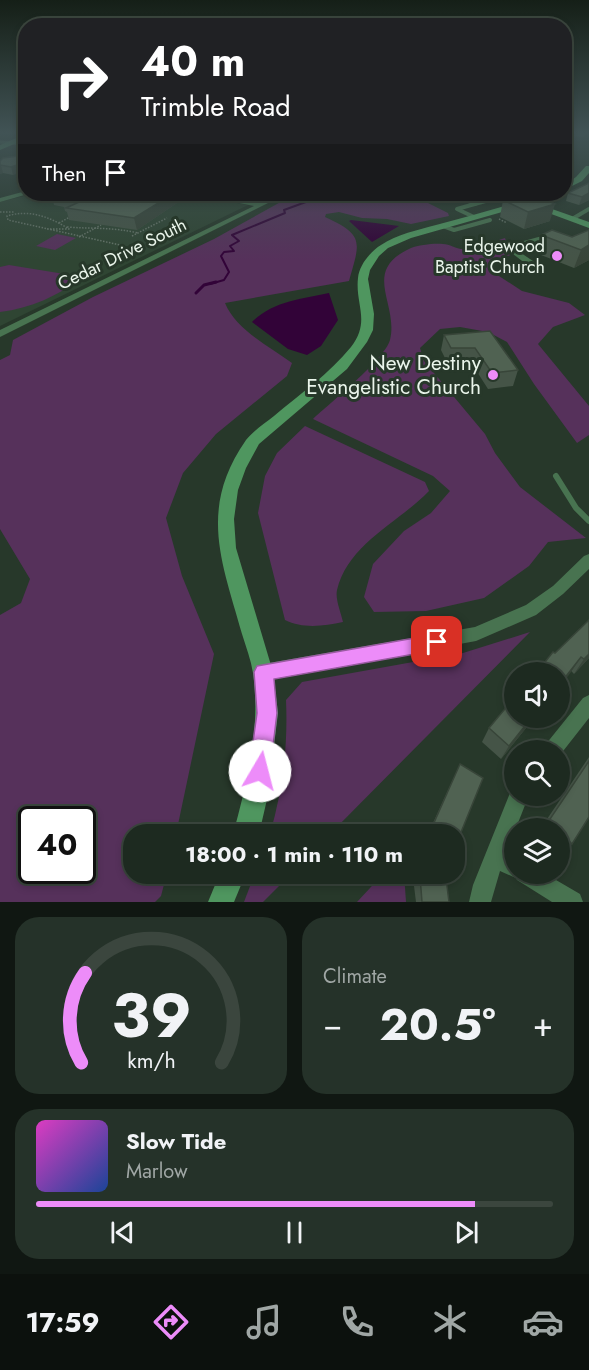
<!DOCTYPE html>
<html lang="en">
<head>
<meta charset="utf-8">
<style>
	body { margin:0; font-family:Jost,sans-serif; background:#253229; color:#f1f3f6; height:100vh; display:flex; flex-direction:column; font-size:22px; white-space:nowrap }
	* { box-sizing:border-box; margin:0 }
	p { font-size:20px; color:#a0a7a5 }
	.icon { flex:none; width:33px; height:33px; fill:none; stroke:currentColor; stroke-width:2; stroke-linecap:round; stroke-linejoin:round }
	.map { position:relative; height:902px; overflow:hidden }
	.sheet { display:flex; flex-direction:column; gap:15px; padding:15px; background:#101712; flex:1 }
	.sheet>* { flex:none }
	.top-card { position:absolute; left:18px; top:18px; width:554px; height:183px; border-radius:24px; box-shadow:0 3px 9px #0003,0 0 0 2px #3b463e; background:#202124; color:#fff; overflow:hidden }
	.tools { position:absolute; left:504px; top:662px; display:grid; gap:12px }
	.tools a { display:grid; place-items:center; width:66px; height:66px; border-radius:50%; background:#1d2a20; box-shadow:0 3px 9px #0003,0 0 0 2px #3b463e; font-size:30px }
	.speed { position:absolute; left:18px; top:806px; display:flex; gap:12px; font-size:30px; font-weight:700; text-align:center }
	.speed>* { display:grid; place-content:center; width:78px; height:78px; border-radius:50%; background:#1d2a20; box-shadow:0 3px 9px #0003,0 0 0 2px #3b463e; line-height:1 }
	.speed .limit { border:3px solid #111; border-radius:9px; background:#fff; color:#111 }
	.pin { position:absolute; display:grid; place-items:center; width:51px; height:51px; color:#fff; margin:-26px; border-radius:12px; box-shadow:0 3px 9px #0006 }
	.me { position:absolute; width:66px; margin:-33px; rotate:8deg; stroke-linejoin:round; filter:drop-shadow(0 0 4px #0008) }
	.turn { display:flex; align-items:center; gap:21px; height:126px; padding:0 24px; font-size:27px }
	.turn .icon { width:78px; height:78px; stroke-width:2.5 }
	.turn b { display:block; font-size:42px; line-height:51px }
	.then { display:flex; align-items:center; height:57px; padding:0 24px; background:#0003; gap:12px; font-size:22px }
	.big { font-size:45px; font-weight:700; line-height:1.1 }
	.sheet .widget { flex:1; display:flex; flex-direction:column; justify-content:center; gap:9px; min-width:0; padding:0 21px; border-radius:24px; background:#253229 }
	.sheet .dial { align-items:center; gap:0 }
	.dial svg { height:156px; overflow:visible; fill:none; stroke:#3b463e; stroke-width:7; stroke-linecap:round; text-anchor:middle }
	.dial text { fill:#f1f3f6; stroke:none }
	.song { display:flex; align-items:center; gap:18px }
	.cover { width:72px; height:72px; border-radius:9px; background:linear-gradient(135deg,hsl(310 70% 55%),hsl(220 70% 35%)) }
	.played { height:6px; border-radius:3px; background:linear-gradient(90deg,#ed8cf9 85%,#3b463e 85%) }
	.keys { display:flex; justify-content:space-around; direction:ltr }
	.heat { display:flex; justify-content:space-between; align-items:center; font-size:33px; direction:ltr }
	.sheet .tiles { flex:1; display:grid; gap:15px; grid-template-columns:1fr 1fr }
	.widget:last-child { grid-column:span 2 }
	.trip { position:absolute; left:123px; top:824px; width:342px; height:60px; border-radius:24px; background:#1d2a20; box-shadow:0 3px 9px #0003,0 0 0 2px #3b463e; font-weight:700; line-height:60px; text-align:center }
	.tabs { display:flex; height:96px; justify-content:space-around; align-items:center; background:#0c110d; color:#a0a7a5 }
	.tabs .icon { width:42px; height:42px }
	.tabs .selected { color:#ed8cf9 }
	.tabs b { font-size:27px; color:#f1f3f6 }
	.map>svg:first-child { display:block }
	.built { fill:#2f4533 }
	.green { fill:#56315b; fill-rule:evenodd }
	.water { fill:#320338 }
	.lines { fill:none; stroke-linecap:round; stroke-linejoin:round }
	.stream-far2 { stroke:#320338; stroke-width:1.5 }
	.stream-far1 { stroke:#320338; stroke-width:2 }
	.stream { stroke:#320338; stroke-width:3 }
	.path { stroke:#667569; stroke-width:1.5; stroke-dasharray:1.5 1.5; stroke-linecap:butt }
	.lane-far2 { stroke:#487350; stroke-width:3 }
	.lane-far1 { stroke:#487350; stroke-width:4 }
	.lane { stroke:#487350; stroke-width:6 }
	.street { fill:#487350; fill-rule:evenodd }
	.secondary { fill:#4f965f; fill-rule:evenodd }
	.wall { fill:#455447 }
	.shaded-wall { fill:#384539 }
	.building { fill:#506252; stroke:#384539; stroke-width:1.5 }
	.route { fill:#ed8cf9; stroke:#9a5ba2; stroke-width:1.5 }
	.poi-dot { fill:#ed8cf9; stroke:#27382a; stroke-width:2 }
	.labels { text-anchor:middle; stroke-width:6; stroke-linejoin:round; paint-order:stroke }
	.far-poi-label { font-size:18px; fill:#eaf5eb; stroke:#27382a; text-anchor:end }
	.far-street-label { font-size:18px; fill:#eaf5eb; stroke:#27382a }
	.poi-label { font-size:21px; fill:#eaf5eb; stroke:#27382a; text-anchor:end }
</style>
</head>
<body>
<div class="map">
<svg width="589" height="902" viewBox="0 0 589 902">
	<rect width="100%" height="100%" fill="#27382a"/>
	<polygon class="built" points="32,194 187,194 248,205 0,326 0,202"/>
	<g class="green">
		<path d="M295,194H427L424,201L448,213L449,216L411,224L387,219L362,218L339,212L326,214L325,217C365,235 360,242 349,281L225,303C236,330 269,346 292,363L287,376L216,434L183,473L166,518L182,576L214,654L176,834H134V873H167L161,896L155,902H0V615L21,603L30,579L0,529V360L10,355L13,340L93,297L214,239ZM32,819H82V870H32Z"/>
		<polygon points="57,234 76,238 55,250 36,246"/>
		<path d="M505,238L511,255L490,261L499,276L522,291L569,303L585,315L553,327L538,344L589,406V435L577,443L534,384L507,342L488,332L460,327L440,329L420,348L424,361L485,434L495,453L520,487L586,538L548,542L529,566L484,598L426,611L374,612L364,597L373,564L404,531L431,513L450,491L433,476L313,419C329,404 385,359 390,340C399,303 360,271 411,248C419,245 434,243 443,244C450,244 457,250 465,249C477,249 493,242 505,238Z"/>
		<path d="M9,265L83,277C58,296 31,308 0,312V267Z"/>
		<path d="M305,426L425,482L429,491C398,523 348,544 337,590C335,599 341,613 343,622C324,626 303,629 285,620L258,513L265,476L277,453Z"/>
		<path d="M530,632L330,834H270C283,789 288,746 286,700L302,682L463,653Z"/>
		<polygon points="255,873 292,873 263,902 244,902"/>
		<polygon points="384,873 404,873 406,902 357,902"/>
	</g>
	<g class="water">
		<polygon points="351,220 399,226 372,242 349,221"/>
		<path d="M329,293L338,320L321,346L307,355L288,349L252,322C273,301 302,299 329,293Z"/>
	</g>
	<g class="lines">
		<polyline class="stream-far2" points="309,200 349,194"/>
		<polyline class="stream-far1" points="210,284 224,280 229,272 221,256 224,252 234,251 230,246 239,241 232,235 285,213 284,210 314,199"/>
		<polyline class="stream" points="196,293 204,285 216,282"/>
		<g class="path">
			<polyline points="0,212 15,212"/>
			<polyline points="499,219 507,223"/>
			<polyline points="59,223 70,217"/>
			<path d="M67,227C93,229 112,227 138,233"/>
			<path d="M47,229H69C50,217 29,209 7,216L8,220L120,245"/>
			<polyline points="132,236 167,218"/>
			<polyline points="79,237 101,225"/>
		</g>
		<g class="lane-far2">
			<polyline points="0,142 26,144"/>
			<polyline points="474,194 488,200"/>
			<polyline points="460,197 467,200"/>
		</g>
		<g class="lane-far1">
			<polyline points="464,199 475,204"/>
			<polyline points="474,217 457,209 489,200 486,199"/>
			<polyline points="572,219 589,209"/>
			<polyline points="443,226 454,230 490,220"/>
		</g>
		<polyline class="lane" points="556,476 576,508 589,521"/>
		<g class="street">
			<polygon points="26,191 26,194 28,194 0,202 0,198"/>
			<polygon points="194,194 205,194 260,203 279,194 286,194 0,337 0,330 254,206"/>
			<path d="M542,236H545V240C535,242 524,242 521,253L536,263V267H530L513,254L520,242Z"/>
			<polygon points="589,554 589,569 563,594 536,615 476,641 263,680 257,678 255,672 257,666 263,664 475,627 526,605 553,586 584,556"/>
			<polygon points="589,695 589,718 560,755 560,750 543,750 546,744 583,698"/>
			<polygon points="514,787 514,795 529,795 516,828 514,828 507,851 514,856 514,873 544,873 580,894 583,902 552,902 517,880 516,878 500,871 491,902 469,902 473,885 512,788"/>
		</g>
		<g class="secondary">
			<polygon points="26,134 26,139 0,150 0,145"/>
			<polygon points="586,166 589,166 589,173 582,181 564,190 564,185 576,177"/>
			<path d="M500,194C510,193 516,197 525,199C534,200 546,194 556,194L535,203L589,222V228L527,205L411,238L388,248L379,256L370,270L368,279L374,314L373,330L367,342L347,369L259,444L246,468L238,490L234,519L236,548L273,672L278,713L268,795L259,834H233C247,783 261,727 253,673C251,660 246,647 242,634C222,562 198,509 246,440C253,431 265,423 274,416C300,394 329,374 351,347C371,321 355,305 358,278C359,265 371,251 381,245C397,234 418,230 436,225C464,218 491,210 519,202Z"/>
			<polygon points="220,873 246,873 234,902 208,902"/>
		</g>
	</g>
	<g class="wall">
		<polygon points="564,134 586,134 583,137"/>
		<polygon points="26,155 13,175 3,173 0,174 0,161"/>
		<polygon points="589,183 589,200 579,205 566,201 568,193"/>
		<polygon points="51,194 177,203 137,230 69,220 67,212 65,211 64,207 54,205"/>
		<polygon points="503,200 550,221 524,229 500,217"/>
		<polygon points="589,230 589,260 574,268 536,253 541,235 572,237"/>
		<polygon points="490,331 518,370 513,386 488,389 472,364 448,364 441,350 444,335"/>
		<polygon points="589,620 589,658 574,674 555,653"/>
		<polygon points="514,717 535,717 501,759 482,742 489,728"/>
		<polygon points="589,757 589,817 572,844 560,855 560,828 541,828"/>
		<polygon points="454,777 457,842 454,845 454,834 428,834"/>
		<polygon points="420,876 449,902 416,902 414,886"/>
	</g>
	<g class="shaded-wall">
		<polygon points="572,134 576,134 576,135 564,144 564,139"/>
		<polygon points="26,162 26,171 13,175 11,167"/>
		<polygon points="0,165 1,165 3,173 0,174"/>
		<polygon points="589,193 589,200 579,205 582,197"/>
		<polygon points="173,194 176,194 177,203 137,230 134,218"/>
		<polygon points="555,204 550,221 524,229 528,212"/>
		<polygon points="589,245 589,260 574,268 581,250"/>
		<polygon points="589,654 589,658 574,674 584,659"/>
		<polygon points="581,657 571,672 560,687 560,684"/>
		<polygon points="532,717 535,717 501,759 509,746"/>
	</g>
	<g class="building">
		<polygon points="564,134 572,134 564,139"/>
		<polygon points="26,155 26,162 11,167 0,165 0,161 3,158"/>
		<polygon points="589,183 589,193 582,197 568,193"/>
		<polygon points="51,194 173,194 134,218 66,208 77,203 62,200 67,197"/>
		<polygon points="530,194 555,204 528,212 503,200"/>
		<polygon points="552,230 572,237 589,230 589,245 581,250 541,235"/>
		<polygon points="490,331 518,370 492,373 475,348 451,348 444,335"/>
		<polygon points="589,620 589,654 584,659 581,657 560,684 560,672 537,672 553,652 555,653"/>
		<polygon points="514,698 514,717 532,717 509,746 489,728"/>
		<polygon points="589,761 589,817 572,844 560,832 560,828 555,828 548,822"/>
		<polygon points="460,764 483,778 457,842 454,840 454,834 445,834 433,825"/>
		<polygon points="420,876 446,878 449,902 422,902"/>
	</g>
	<linearGradient id="sky" x2="0" y2="1"><stop stop-color="#151f17"/><stop offset="0.51" stop-color="#415355"/><stop offset="1" stop-color="#415355" stop-opacity="0"/></linearGradient>
	<rect width="589" height="260" fill="url(#sky)"/>
	<polygon class="route" points="437,634 444,636 446,642 444,648 437,650 274,679 277,713 270,771 267,779 260,782 252,779 249,771 257,713 254,672 257,666"/>
	<g class="poi-dot">
		<circle cx="557" cy="256" r="6"/>
		<circle cx="493" cy="375" r="6"/>
	</g>
	<g class="labels">
		<g class="far-poi-label">
			<text x="545" y="252">Edgewood<tspan x="545" dy="21">Baptist Church</tspan></text>
		</g>
		<g class="far-street-label">
			<text transform="translate(122 254) rotate(-26)" y="6">Cedar Drive South</text>
		</g>
		<g class="poi-label">
			<text x="481" y="370">New Destiny<tspan x="481" dy="24">Evangelistic Church</tspan></text>
		</g>
	</g>
</svg>
<div class="tools">
<a><svg class="icon" aria-label="sound" viewBox="0 0 24 24"><path d="M4 9h4l5-4v14l-5-4H4zM17 9q2 3 0 6"/></svg></a>
<a><svg class="icon" aria-label="search" viewBox="0 0 24 24"><circle cx="10" cy="10" r="6"/><path d="M15 15l6 6"/></svg></a>
<a><svg class="icon" aria-label="layers" viewBox="0 0 24 24"><path d="M12 4l9 5-9 5-9-5zM3 14l9 5 9-5"/></svg></a>
</div>
<div class="speed"><div class="limit">40</div></div>
<div class="pin" style="left:437px;top:642px;background:#d93025"><svg class="icon" aria-label="arrive" viewBox="0 0 24 24"><path d="M6 21V4h12l-3 4 3 4H6"/></svg></div>
<svg class="me" style="left:260px;top:771px" viewBox="-20 -20 40 40"><circle r="19" fill="#fff"/><path d="M0-13L10 11 0 6-10 11z" fill="#ed8cf9"/></svg>
<div class="trip">18:00 · 1 min · 110 m</div>
<div class="top-card">
<div class="turn"><svg class="icon" aria-label="right" viewBox="0 0 24 24"><path d="M7 20v-9h11M14 6l5 5-5 5"/></svg><div><b>40 m</b>Trimble Road</div></div>
<div class="then">Then<svg class="icon" aria-label="arrive" viewBox="0 0 24 24"><path d="M6 21V4h12l-3 4 3 4H6"/></svg></div>
</div>
</div>
<section class="sheet">
<div class="tiles">
<div class="widget dial"><svg viewBox="0 0 100 80">
<path d="M14 69A42 42 0 1 1 86 69"/>
<path d="M14 69A42 42 0 0 1 16 23" stroke="#ed8cf9"/>
<text x="50" y="56" font-size="32" font-weight="700">39</text>
<text x="50" y="72" font-size="11">km/h</text>
</svg></div>
<div class="widget"><p>Climate</p>
<div class="heat"><a>−</a><b class="big">20.5°</b><a>+</a></div>
</div>
<div class="widget">
<div class="song"><i class="cover"></i><div><b>Slow Tide</b><p>Marlow</p></div></div>
<div class="played"></div>
<div class="keys"><svg class="icon" aria-label="previous" viewBox="0 0 24 24"><path d="M18 5L8 12l10 7zM5 5v14"/></svg><svg class="icon" aria-label="pause" viewBox="0 0 24 24"><path d="M8 5v14M16 5v14"/></svg><svg class="icon" aria-label="next" viewBox="0 0 24 24"><path d="M6 5l10 7-10 7zM19 5v14"/></svg></div>
</div>
</div>
</section>
<nav class="tabs">
<b>17:59</b>
<svg class="icon selected" aria-label="directions" viewBox="0 0 24 24"><path d="M12 3l9 9-9 9-9-9zM9 14v-3h6M13 9l2 2-2 2"/></svg>
<svg class="icon" aria-label="music" viewBox="0 0 24 24"><path d="M9 18V5l10-2v13"/><circle cx="6" cy="18" r="3"/><circle cx="16" cy="16" r="3"/></svg>
<svg class="icon" aria-label="phone" viewBox="0 0 24 24"><path d="M5 4h4l2 5-3 2q2 4 5 5l2-3 5 2v4C11 20 4 13 5 4z"/></svg>
<svg class="icon" aria-label="climate" viewBox="0 0 24 24"><path d="M12 3v18M4 7l16 10M4 17L20 7"/></svg>
<svg class="icon" aria-label="car" viewBox="0 0 24 24"><path d="M5 17H2v-5l4-1 3-4h7l3 4 3 1v5h-3M9 17h6M6 11h13"/><circle cx="7" cy="17" r="2"/><circle cx="17" cy="17" r="2"/></svg>
</nav>
</body>
</html>
